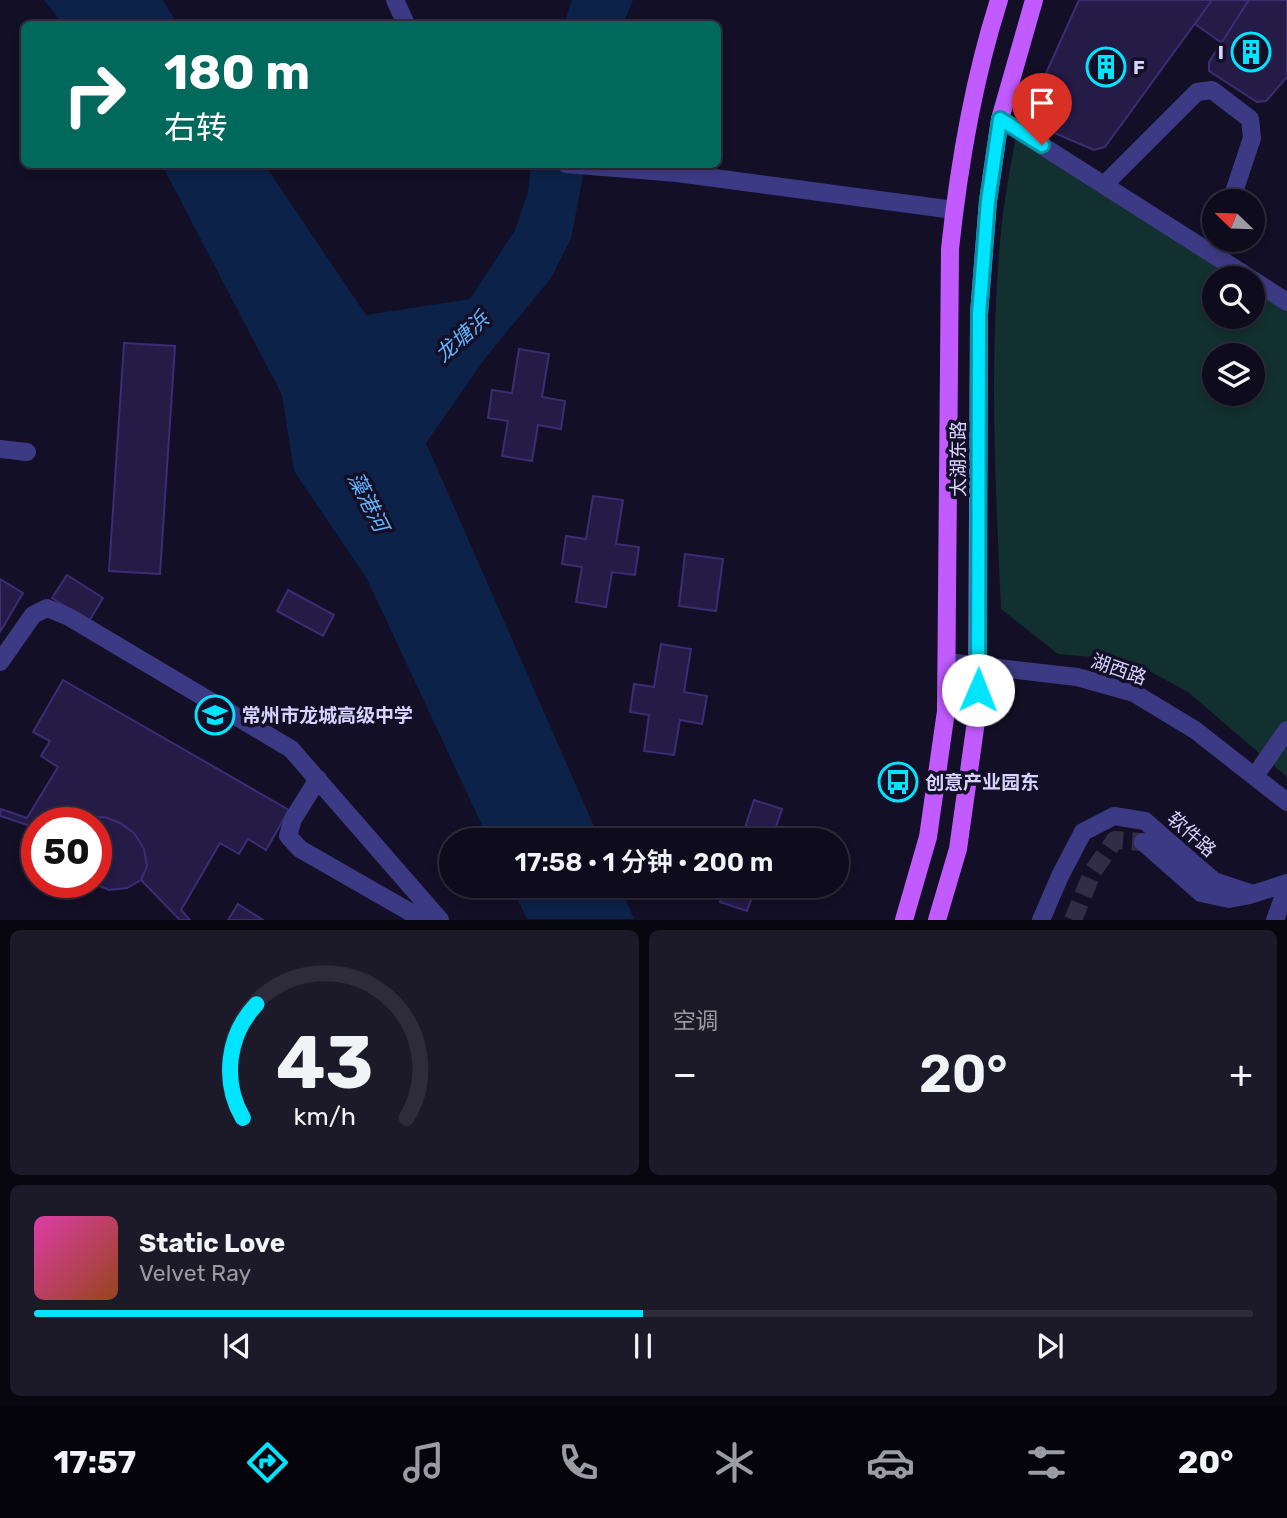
<!DOCTYPE html>
<html lang="zh">
<head>
<meta charset="utf-8">
<style>
	body { margin:0; font-family:Rubik,"Noto Sans SC",sans-serif; background:#1c1929; color:#f1f3f6; height:100vh; display:flex; flex-direction:column; font-size:26px; white-space:nowrap }
	* { box-sizing:border-box; margin:0 }
	p { font-size:23px; color:#9b9ba3 }
	.icon { flex:none; width:38px; height:38px; fill:none; stroke:currentColor; stroke-width:2; stroke-linecap:round; stroke-linejoin:round }
	.map { position:relative; height:920px; overflow:hidden }
	.side { display:flex; flex-direction:column; gap:10px; padding:10px; background:#08060f; flex:1 }
	.side>* { flex:none }
	.hud { position:absolute; left:21px; top:21px; width:700px; height:147px; border-radius:10px; box-shadow:0 4px 10px #0003,0 0 0 2px #2e2b3b; background:#00695c; color:#fff; overflow:hidden }
	.needle { width:46px; rotate:293deg }
	.buttons { position:absolute; left:1202px; top:189px; display:grid; gap:14px }
	.buttons a { display:grid; place-items:center; width:63px; height:63px; border-radius:50%; background:#0e0b1c; box-shadow:0 4px 10px #0003,0 0 0 2px #2e2b3b; font-size:35px }
	.speed { position:absolute; left:21px; top:807px; display:flex; gap:14px; font-size:35px; font-weight:700; text-align:center }
	.speed>* { display:grid; place-content:center; width:91px; height:91px; border-radius:50%; background:#0e0b1c; box-shadow:0 4px 10px #0003,0 0 0 2px #2e2b3b; line-height:1 }
	.speed .limit { border:10px solid #d22; background:#fff; color:#111 }
	.pin { position:absolute; display:grid; place-items:center; width:60px; height:60px; color:#fff; margin:-72px -30px; border-radius:50% 50% 50% 0; rotate:-45deg; box-shadow:0 0 7px #0007 }
	.pin .icon { rotate:45deg }
	.me { position:absolute; width:77px; margin:-38px; rotate:1deg; stroke-linejoin:round; filter:drop-shadow(0 0 5px #0008) }
	.turn { display:flex; align-items:center; gap:24px; height:147px; padding:0 28px; font-size:32px }
	.turn .icon { width:91px; height:91px; stroke-width:2.5 }
	.turn b { display:block; font-size:49px; line-height:60px }
	.big { font-size:52px; font-weight:600; line-height:1.1 }
	.side .tile { flex:1; display:flex; flex-direction:column; justify-content:center; gap:10px; min-width:0; padding:0 24px; border-radius:10px; background:#1c1929 }
	.side .dial { align-items:center; gap:0 }
	.dial svg { height:182px; overflow:visible; fill:none; stroke:#2e2b3b; stroke-width:7; stroke-linecap:round; text-anchor:middle }
	.dial text { fill:#f1f3f6; stroke:none }
	.song { display:flex; align-items:center; gap:21px }
	.cover { width:84px; height:84px; border-radius:10px; background:linear-gradient(135deg,hsl(320 70% 55%),hsl(20 70% 35%)) }
	.played { height:7px; border-radius:4px; background:linear-gradient(90deg,#00e5ff 50%,#2e2b3b 50%) }
	.keys { display:flex; justify-content:space-around; direction:ltr }
	.heat { display:flex; justify-content:space-between; align-items:center; font-size:38px; direction:ltr }
	.side .tiles { flex:1; display:grid; gap:10px; grid-template-columns:1fr 1fr }
	.tile:last-child { grid-column:span 2 }
	.trip { position:absolute; left:439px; top:828px; width:410px; height:70px; border-radius:35px; background:#0e0b1c; box-shadow:0 4px 10px #0003,0 0 0 2px #2e2b3b; font-weight:600; line-height:70px; text-align:center }
	.tab-bar { display:flex; height:112px; justify-content:space-around; align-items:center; background:#06040b; color:#9b9ba3 }
	.tab-bar .icon { width:49px; height:49px }
	.tab-bar .selected { color:#00e5ff }
	.tab-bar b { font-size:32px; color:#f1f3f6 }
	.map>svg:first-child { display:block }
	.green { fill:#12302f; fill-rule:evenodd }
	.water { fill:#0c2248 }
	.building { fill:#241b47; stroke:#3b2d73; stroke-width:2 }
	.lines { fill:none; stroke-linecap:round; stroke-linejoin:round }
	.minor-tunnel { stroke:#312d47; stroke-width:18; stroke-dasharray:18 9; stroke-linecap:butt }
	.minor { stroke:#3d3a85; stroke-width:18 }
	.major { stroke:#c25bff; stroke-width:18 }
	.route-casing { stroke:#0095a6; stroke-width:18 }
	.route { stroke:#00e5ff; stroke-width:12 }
	.labels { text-anchor:middle; stroke-width:7; stroke-linejoin:round; paint-order:stroke }
	.poi-label { font-size:19px; font-weight:bold; fill:#d9d4ff; stroke:#130f26; text-anchor:start }
	.street-label { font-size:19px; fill:#d9d4ff; stroke:#130f26 }
	.water-label { font-size:21px; font-style:italic; fill:#62b6ff; stroke:#130f26 }
</style>
</head>
<body>
<div class="map">
<svg width="1287" height="920" viewBox="0 0 1287 920">
	<rect width="100%" height="100%" fill="#130f26"/>
	<path class="green" d="M1018,124L1287,294V777L1188,692L1138,665L1104,658L1058,654L1001,609C995,477 988,344 1003,213C1007,183 1013,153 1018,124ZM1214,278H1253V317H1214ZM1214,355H1253V394H1214Z"/>
	<g class="water">
		<polygon points="44,0 163,0 177,24 63,24"/>
		<polygon points="572,0 633,0 623,24 564,24"/>
		<polygon points="162,165 265,165 366,315 470,299 515,230 528,192 531,165 585,165 571,239 551,278 486,357 426,443 600,840 489,840 367,579 294,471 282,395"/>
		<polygon points="511,886 620,886 634,919 527,919"/>
	</g>
	<g class="building">
		<polygon points="1079,0 1212,0 1105,147 1094,150 1031,123 1029,111"/>
		<polygon points="1212,0 1249,0 1222,43 1195,24"/>
		<polygon points="1249,0 1287,0 1287,77 1266,101 1257,102 1209,71 1209,62"/>
		<polygon points="124,343 175,346 160,574 109,571"/>
		<polygon points="519,349 549,354 542,397 565,401 561,429 538,425 532,461 502,456 508,421 488,418 492,390 512,393"/>
		<polygon points="593,496 623,500 616,544 639,547 635,575 612,572 606,607 576,602 582,567 562,564 566,536 586,539"/>
		<polygon points="685,554 723,559 716,611 679,606"/>
		<polygon points="67,575 103,598 89,621 52,598"/>
		<polygon points="0,579 23,593 0,632"/>
		<polygon points="288,590 334,615 323,636 277,611"/>
		<polygon points="661,644 691,649 684,692 707,696 702,724 680,720 674,755 644,751 649,715 630,712 634,684 654,687"/>
		<polygon points="63,680 289,810 266,850 248,839 239,854 220,843 181,910 190,920 180,920 141,880 147,866 144,849 134,833 120,823 105,817 90,818 82,822 37,822 37,828 0,816 1,809 27,818 58,767 41,756 50,741 33,732"/>
		<polygon points="754,800 782,809 774,833 793,840 741,840"/>
		<polygon points="105,817 120,823 134,833 144,849 147,866 141,880 127,888 109,890 90,882 96,882 96,822 82,822 90,818"/>
		<polygon points="725,886 756,886 747,911 720,902"/>
		<polygon points="238,904 263,920 228,920"/>
	</g>
	<g class="lines">
		<polyline class="minor-tunnel" points="1073,920 1093,871 1115,840 1143,842"/>
		<g class="minor">
			<polyline points="395,0 406,24"/>
			<polyline points="1000,119 1250,278"/>
			<polyline points="566,164 677,173 954,210"/>
			<polyline points="1104,185 1197,92 1212,90 1250,119 1252,138 1231,201"/>
			<polyline points="1253,280 1287,302"/>
			<polyline points="0,449 27,452"/>
			<polyline points="0,662 33,615 47,608 69,617 291,749 440,920"/>
			<polyline points="947,662 1077,677 1134,693 1195,730 1287,802"/>
			<polyline points="1255,776 1287,730"/>
			<polyline points="318,779 293,819 288,836 300,849 424,920"/>
			<polyline points="1143,842 1201,893 1229,899 1250,895"/>
			<polyline points="1041,920 1060,876 1083,832 1114,816 1145,821 1214,881 1253,894 1287,883"/>
			<polyline points="1275,920 1287,887"/>
		</g>
		<g class="major">
			<path d="M904,920L928,837L946,711L950,249C959,164 973,81 999,0"/>
			<polyline points="937,920 958,849 977,714 979,314 988,201 1000,119 1034,0"/>
		</g>
	</g>
	<g class="lines">
		<defs>
			<polyline id="route" points="978,690 979,314 988,201 1000,119 1042,145"/>
		</defs>
		<use href="#route" class="route-casing"/>
		<use href="#route" class="route"/>
	</g>
	<defs>
		<symbol id="building-ring" viewBox="-11 -11 22 22"><circle r="9.5" fill="#130f26" stroke="#00e5ff" stroke-width="1.5"/><path d="M-4-6H4V6H1V3H-1V6H-4ZM-2.5-4.3h1.7v1.8h-1.7ZM.8-4.3h1.7v1.8H.8ZM-2.5-1h1.7V.8h-1.7ZM.8-1h1.7V.8H.8Z" fill="#00e5ff"/></symbol>
		<symbol id="school-ring" viewBox="-11 -11 22 22"><circle r="9.5" fill="#130f26" stroke="#00e5ff" stroke-width="1.5"/><path d="M0-5L7-2L0 1L-7-2ZM-4 1L0 2.5L4 1V4Q0 6-4 4Z" fill="#00e5ff"/></symbol>
		<symbol id="bus-ring" viewBox="-11 -11 22 22"><circle r="9.5" fill="#130f26" stroke="#00e5ff" stroke-width="1.5"/><path d="M-5-6H5V4H4V6H2V4H-2V6H-4V4H-5ZM-3.5-4V0h7V-4ZM-3.5 1.2v1.5H-2V1.2ZM2 1.2v1.5H3.5V1.2Z" fill="#00e5ff"/></symbol>
	</defs>
	<g fill-rule="evenodd">
		<use href="#building-ring" x="1229" y="30" width="44" height="44"/>
		<use href="#building-ring" x="1084" y="45" width="44" height="44"/>
		<use href="#school-ring" x="193" y="693" width="44" height="44"/>
		<use href="#bus-ring" x="876" y="760" width="44" height="44"/>
	</g>
	<g class="labels">
		<g class="poi-label">
			<text x="1224" y="59" text-anchor="end">I</text>
			<text x="1133" y="74">F</text>
			<text x="242" y="722">常州市龙城高级中学</text>
			<text x="925" y="789">创意产业园东</text>
		</g>
		<g class="street-label">
			<text transform="translate(958 459) rotate(-90)" y="7">太湖东路</text>
			<text transform="translate(1119 669) rotate(19)" y="7">湖西路</text>
			<text transform="translate(1192 834) rotate(41)" y="7">软件路</text>
		</g>
		<g class="water-label">
			<text transform="translate(462 337) rotate(-42)" y="7">龙塘浜</text>
			<text transform="translate(368 502) rotate(63)" y="7">藻港河</text>
		</g>
	</g>
</svg>
<div class="buttons">
<a><svg class="needle" viewBox="-14 -14 28 28"><path d="M0-13l5 13h-10z" fill="#e53935"/><path d="M0 13l5-13h-10z" fill="#9b9ba3"/></svg></a>
<a><svg class="icon" aria-label="search" viewBox="0 0 24 24"><circle cx="10" cy="10" r="6"/><path d="M15 15l6 6"/></svg></a>
<a><svg class="icon" aria-label="layers" viewBox="0 0 24 24"><path d="M12 4l9 5-9 5-9-5zM3 14l9 5 9-5"/></svg></a>
</div>
<div class="speed"><div class="limit">50</div></div>
<div class="pin" style="left:1042px;top:145px;background:#d93025"><svg class="icon" aria-label="arrive" viewBox="0 0 24 24"><path d="M6 21V4h12l-3 4 3 4H6"/></svg></div>
<svg class="me" style="left:978px;top:690px" viewBox="-20 -20 40 40"><circle r="19" fill="#fff"/><path d="M0-13L10 11 0 6-10 11z" fill="#00e5ff"/></svg>
<div class="trip">17:58 · 1 分钟 · 200 m</div>
<div class="hud">
<div class="turn"><svg class="icon" aria-label="right" viewBox="0 0 24 24"><path d="M7 20v-9h11M14 6l5 5-5 5"/></svg><div><b>180 m</b>右转</div></div>
</div>
</div>
<section class="side">
<div class="tiles">
<div class="tile dial"><svg viewBox="0 0 100 80">
<path d="M14 69A42 42 0 1 1 86 69"/>
<path d="M14 69A42 42 0 0 1 20 19" stroke="#00e5ff"/>
<text x="50" y="56" font-size="32" font-weight="700">43</text>
<text x="50" y="72" font-size="11">km/h</text>
</svg></div>
<div class="tile"><p>空调</p>
<div class="heat"><a>−</a><b class="big">20°</b><a>+</a></div>
</div>
<div class="tile">
<div class="song"><i class="cover"></i><div><b>Static Love</b><p>Velvet Ray</p></div></div>
<div class="played"></div>
<div class="keys"><svg class="icon" aria-label="previous" viewBox="0 0 24 24"><path d="M18 5L8 12l10 7zM5 5v14"/></svg><svg class="icon" aria-label="pause" viewBox="0 0 24 24"><path d="M8 5v14M16 5v14"/></svg><svg class="icon" aria-label="next" viewBox="0 0 24 24"><path d="M6 5l10 7-10 7zM19 5v14"/></svg></div>
</div>
</div>
</section>
<nav class="tab-bar">
<b>17:57</b>
<svg class="icon selected" aria-label="directions" viewBox="0 0 24 24"><path d="M12 3l9 9-9 9-9-9zM9 14v-3h6M13 9l2 2-2 2"/></svg>
<svg class="icon" aria-label="music" viewBox="0 0 24 24"><path d="M9 18V5l10-2v13"/><circle cx="6" cy="18" r="3"/><circle cx="16" cy="16" r="3"/></svg>
<svg class="icon" aria-label="phone" viewBox="0 0 24 24"><path d="M5 4h4l2 5-3 2q2 4 5 5l2-3 5 2v4C11 20 4 13 5 4z"/></svg>
<svg class="icon" aria-label="climate" viewBox="0 0 24 24"><path d="M12 3v18M4 7l16 10M4 17L20 7"/></svg>
<svg class="icon" aria-label="car" viewBox="0 0 24 24"><path d="M5 17H2v-5l4-1 3-4h7l3 4 3 1v5h-3M9 17h6M6 11h13"/><circle cx="7" cy="17" r="2"/><circle cx="17" cy="17" r="2"/></svg>
<svg class="icon" aria-label="filters" viewBox="0 0 24 24"><path d="M4 7h16M4 17h16"/><circle cx="9" cy="7" r="2"/><circle cx="15" cy="17" r="2"/></svg>
<b>20°</b>
</nav>
</body>
</html>
